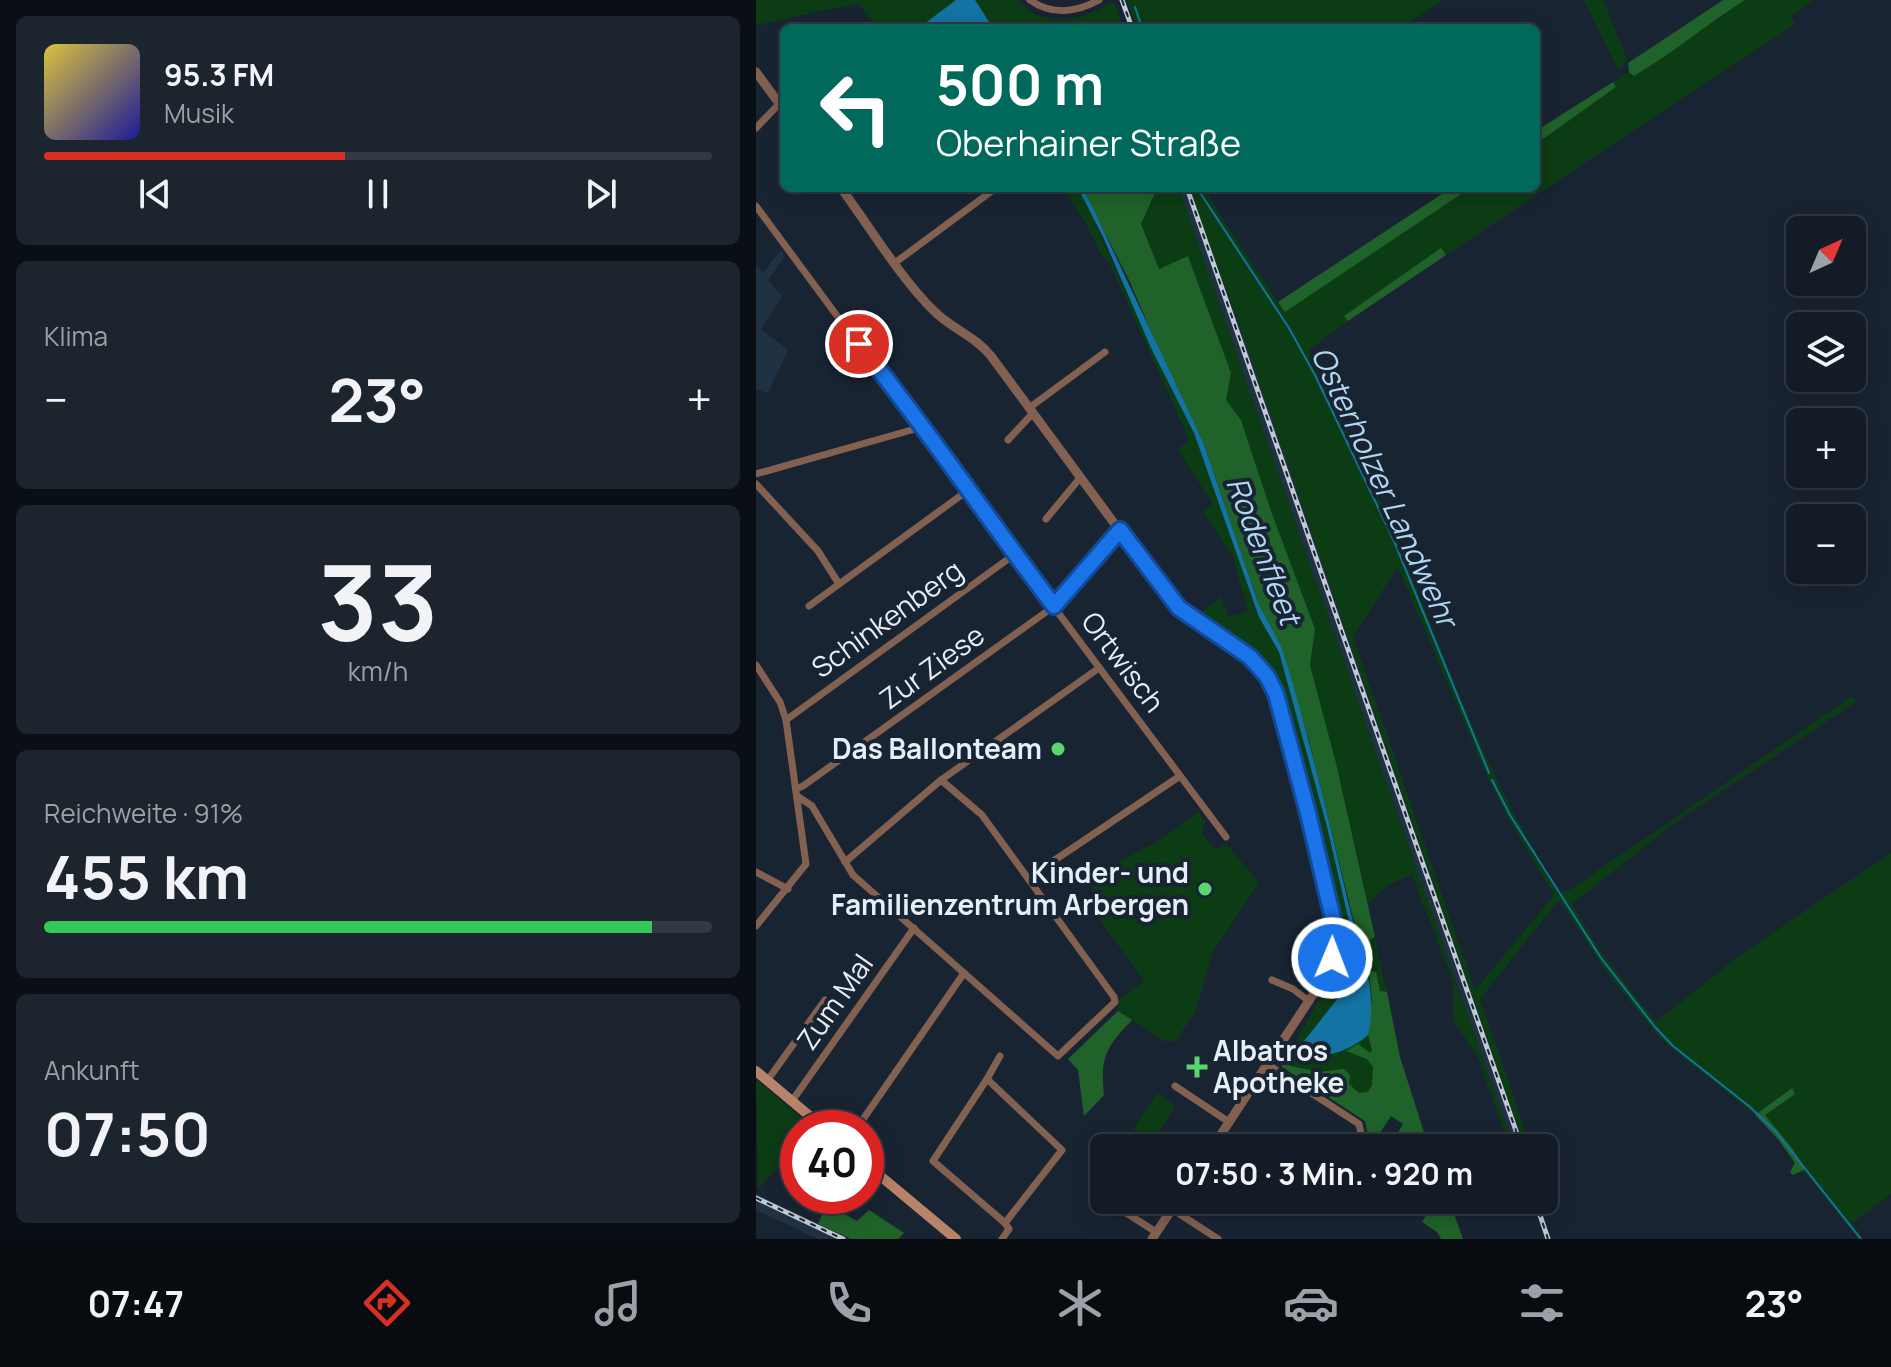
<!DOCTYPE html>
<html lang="de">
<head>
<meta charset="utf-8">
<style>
	body { margin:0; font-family:Manrope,sans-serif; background:#1c242e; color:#f1f3f6; height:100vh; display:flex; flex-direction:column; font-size:30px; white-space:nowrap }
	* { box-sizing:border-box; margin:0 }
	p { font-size:26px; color:#9da1a7 }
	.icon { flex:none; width:44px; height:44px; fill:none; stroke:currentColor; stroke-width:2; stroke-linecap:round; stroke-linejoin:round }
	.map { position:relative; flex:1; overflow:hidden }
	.sheet { display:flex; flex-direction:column; gap:16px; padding:16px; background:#0a0f15; width:756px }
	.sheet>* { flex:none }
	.top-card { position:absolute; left:24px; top:24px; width:760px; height:168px; border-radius:12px; box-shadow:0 4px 20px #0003,0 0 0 2px #323943; background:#00695c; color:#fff; overflow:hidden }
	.needle { width:52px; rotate:44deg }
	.tools { position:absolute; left:1030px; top:216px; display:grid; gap:16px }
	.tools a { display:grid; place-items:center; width:80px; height:80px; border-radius:12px; background:#131b26; box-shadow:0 4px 20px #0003,0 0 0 2px #323943; font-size:40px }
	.speed { position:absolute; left:24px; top:1110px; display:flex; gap:16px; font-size:40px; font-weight:700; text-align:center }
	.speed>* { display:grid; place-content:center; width:104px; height:104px; border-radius:50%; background:#131b26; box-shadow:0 4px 20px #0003,0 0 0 2px #323943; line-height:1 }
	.speed .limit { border:12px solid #d22; background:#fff; color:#111 }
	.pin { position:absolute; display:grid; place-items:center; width:68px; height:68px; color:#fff; margin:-34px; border:4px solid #fff; border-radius:50%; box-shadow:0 2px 8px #0007 }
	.me { position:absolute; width:88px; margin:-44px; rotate:1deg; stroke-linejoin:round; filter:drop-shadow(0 0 6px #0008) }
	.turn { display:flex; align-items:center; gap:28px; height:168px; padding:0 24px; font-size:36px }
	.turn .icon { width:104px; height:104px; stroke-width:2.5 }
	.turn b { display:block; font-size:56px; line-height:68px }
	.big { font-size:60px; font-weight:700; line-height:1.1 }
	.sheet .card { flex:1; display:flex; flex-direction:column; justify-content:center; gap:12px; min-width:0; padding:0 28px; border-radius:12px; background:#1c242e }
	.sheet .dial { align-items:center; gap:0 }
	.dial b { font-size:104px; line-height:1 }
	.song { display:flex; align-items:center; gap:24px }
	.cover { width:96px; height:96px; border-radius:12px; background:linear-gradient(135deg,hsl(50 70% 55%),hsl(240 70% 35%)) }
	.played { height:8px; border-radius:4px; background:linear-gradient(90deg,#d93025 45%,#323943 45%) }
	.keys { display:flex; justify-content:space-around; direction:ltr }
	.heat { display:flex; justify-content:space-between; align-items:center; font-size:44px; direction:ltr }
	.charge { height:12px; border-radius:6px; background:linear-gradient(90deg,#34c759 91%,#323943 0) }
	.trip { position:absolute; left:334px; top:1134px; width:468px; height:80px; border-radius:12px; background:#131b26; box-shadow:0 4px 20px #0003,0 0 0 2px #323943; font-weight:700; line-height:80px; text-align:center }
	.menu { display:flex; height:128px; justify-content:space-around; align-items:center; background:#080b0f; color:#9da1a7 }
	.menu .icon { width:56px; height:56px }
	.menu .active { color:#d93025 }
	.menu b { font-size:36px; color:#f1f3f6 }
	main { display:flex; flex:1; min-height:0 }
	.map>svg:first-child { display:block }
	.built { fill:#213144 }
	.green { fill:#0c3c14; fill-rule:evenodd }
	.forest { fill:#20632a }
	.water { fill:#1374a4 }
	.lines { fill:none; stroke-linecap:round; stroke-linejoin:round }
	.stream { stroke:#1374a4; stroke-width:2 }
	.minor { stroke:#826151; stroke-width:7 }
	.tertiary { stroke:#826151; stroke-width:9 }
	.secondary { stroke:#b88469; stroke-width:10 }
	.rail-casing { stroke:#c1c9d4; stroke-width:5 }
	.rail { stroke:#192433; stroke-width:2; stroke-dasharray:6; stroke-linecap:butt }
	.route-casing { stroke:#114b97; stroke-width:20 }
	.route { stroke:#1a73e8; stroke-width:14 }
	.poi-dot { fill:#5bd56e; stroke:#192433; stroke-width:3 }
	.labels { text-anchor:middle; stroke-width:8; stroke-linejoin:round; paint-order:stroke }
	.street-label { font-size:28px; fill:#e6eef8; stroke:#192433 }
	.poi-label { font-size:28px; font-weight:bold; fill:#e6eef8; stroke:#192433; text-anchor:end }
	.water-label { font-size:30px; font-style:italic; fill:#b0d8f3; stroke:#192433 }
</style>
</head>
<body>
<main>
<section class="sheet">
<div class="card">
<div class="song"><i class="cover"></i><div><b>95.3 FM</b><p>Musik</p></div></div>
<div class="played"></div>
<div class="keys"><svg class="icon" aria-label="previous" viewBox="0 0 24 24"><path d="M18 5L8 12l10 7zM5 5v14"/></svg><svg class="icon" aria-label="pause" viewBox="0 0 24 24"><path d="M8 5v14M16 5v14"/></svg><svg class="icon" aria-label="next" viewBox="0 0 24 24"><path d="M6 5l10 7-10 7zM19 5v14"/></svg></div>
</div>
<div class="card"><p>Klima</p>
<div class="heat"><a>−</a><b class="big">23°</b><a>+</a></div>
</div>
<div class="card dial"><b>33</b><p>km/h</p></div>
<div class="card"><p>Reichweite · 91%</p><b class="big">455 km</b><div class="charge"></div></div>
<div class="card"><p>Ankunft</p><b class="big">07:50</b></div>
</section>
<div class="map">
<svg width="1135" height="1239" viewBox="0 0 1135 1239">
	<rect width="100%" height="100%" fill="#192433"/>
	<g class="built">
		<polygon points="422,188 432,188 490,343 769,1148 758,1148"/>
		<polygon points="25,250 29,256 12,280 26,296 5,329 32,350 12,393 0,389 0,265 7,273"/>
		<polygon points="0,1194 62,1224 95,1239 62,1239 0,1210"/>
	</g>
	<g class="green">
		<path d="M0,0H261C290,31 325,20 358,2L365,20L346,28H122L103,3L0,25Z"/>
		<polygon points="371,0 687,0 646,28 380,28"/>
		<polygon points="828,0 847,0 871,59 868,65 862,69"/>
		<path d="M989,0H1058L1035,16L1039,24L690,255L685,249L589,316L592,321L553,350C585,420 621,489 650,561C696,677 736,787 804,893L815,889L1096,696L1100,702L921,821L816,904L843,949L900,1022L987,953L1135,853V1194L1096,1223L1107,1239H1103L1050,1174L1045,1172L1050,1169L1036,1148L1009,1115L1038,1094L1035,1088L999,1115L912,1045L897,1030L844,963L805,902H801L724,999L775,1148H769L490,343L432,188H449L464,215L529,312L714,188H780V144L860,87L857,82L873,72L879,76ZM642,567L731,776L750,815L798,895L719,990L597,636Z"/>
		<path d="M306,188H322L330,203L395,348L438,433L503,617L523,652L571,827L599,947L605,946L619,937L644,1057L653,1087L615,1148L609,1121L526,1067C529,1059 534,1053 538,1045C559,1004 584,974 585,927L549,779L521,681L512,665L498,650L445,613L465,597L472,617L492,611L477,557L447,512L457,504L422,450L433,439L352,260L346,256L326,216Z"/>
		<polygon points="398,188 423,188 758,1148 754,1148 721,1055 698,1022 697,982 656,874 629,887 612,904 580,763 554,665 559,629 515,511 485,420 470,400 475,373 432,256 403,269 385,223 398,195"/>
		<polygon points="442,812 449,822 445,833 459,850 470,844 503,883 457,951 439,1012 419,1042 408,1041 362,1011 363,1000 388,981 334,906 339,879 356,865 404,840"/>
		<path d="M0,1080L51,1122L47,1128H42C42,1151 16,1173 2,1189Z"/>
		<polygon points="401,1093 419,1106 396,1142 377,1129"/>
	</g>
	<g class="forest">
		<path d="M967,0H989C951,24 917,53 878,76L873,72L872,63Z"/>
		<polygon points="857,82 860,87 780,144 780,131"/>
		<polygon points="326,188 398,188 398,195 385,224 403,269 432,256 475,373 470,400 485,420 515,511 559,629 554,665 580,763 619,937 604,946 553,741 525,647 502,603 447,442 405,355 374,282"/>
		<polygon points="695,188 714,188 529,312 522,302"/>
		<polygon points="685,248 690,255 592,321 588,316"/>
		<polygon points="613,971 620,972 624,991 631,992 644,1057 673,1148 653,1148 654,1146 640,1136 647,1124 635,1116 614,1148 609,1121 526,1067 526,1064 563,1072 588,1069 594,1075 593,1084 603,1093 612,1092 616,1085 617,1067 611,1059 590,1051 602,1044 614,1053 616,1050 612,1035 616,999"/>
		<path d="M362,1011L376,1020C350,1047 344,1057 348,1095L328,1116L322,1070L312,1059Z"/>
		<polygon points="1036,1088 1039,1094 1009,1115 1036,1148 1050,1169 1037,1175 1034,1172 1039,1163 1022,1139 999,1115"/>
		<polygon points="670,1200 693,1200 707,1239 685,1239 681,1232 666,1222 676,1205"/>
		<polygon points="71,1204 101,1221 113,1210 148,1233 142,1239 95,1239 62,1224"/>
	</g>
	<g class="water">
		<polygon points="200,0 219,0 237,28 166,28 168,24"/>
		<path d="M322,188H326L335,204L447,442L502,603L525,646L536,681C557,754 575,828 592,902C603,948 623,987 612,1035C593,1052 565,1061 541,1050L586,993L595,977L599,960V947L571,827L523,652L503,617L438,433L395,348L347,237Z"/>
	</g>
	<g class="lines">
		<g class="stream">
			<polyline points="379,7 386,28"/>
			<polyline points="441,188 533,328 560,377 638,541 733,773"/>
			<polyline points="736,780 754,815 845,958 899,1027 917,1046 994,1107 1020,1132 1105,1239"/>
		</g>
		<g class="minor">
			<path d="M274,0C296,16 321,12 343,0"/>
			<polyline points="0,128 23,104"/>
			<polyline points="0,206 87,324 152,405 211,491 470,837"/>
			<polyline points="140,262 240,188"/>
			<polyline points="273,408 349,352"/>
			<polyline points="252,440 277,413"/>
			<polyline points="0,474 166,427"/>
			<polyline points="0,484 62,551 83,584"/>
			<polyline points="290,519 324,478"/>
			<polyline points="53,606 211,491"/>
			<polyline points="0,665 24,702 30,720 50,864 0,926"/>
			<polyline points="30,720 259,554"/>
			<polyline points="40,789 47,786 304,602 364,530"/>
			<polyline points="41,796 56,806 97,875 302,1056 359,1002 358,997 226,815 185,780"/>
			<polyline points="89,862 185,780 343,668"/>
			<polyline points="0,872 32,889"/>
			<polyline points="272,878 424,776"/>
			<polyline points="516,980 537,989 553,1001"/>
			<polyline points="244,1056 231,1079 306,1150 249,1223 253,1229 246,1239"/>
			<polyline points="511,1064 603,1124 608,1148"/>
			<polyline points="231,1079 177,1161 249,1223"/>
			<polyline points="11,1081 69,1000"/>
			<polyline points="419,1086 473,1122"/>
			<polyline points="36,1101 158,928"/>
			<polyline points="101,1128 208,973"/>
			<polyline points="350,1206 361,1207 400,1232"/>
			<polyline points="416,1209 462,1239"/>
		</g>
		<g class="tertiary">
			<polyline points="0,72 28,110"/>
			<path d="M85,188C113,226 145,279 178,311C196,329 219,336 235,356L414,599C447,634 501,647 520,694L552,813L577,919L579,947L568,978L456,1148"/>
			<polyline points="396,1239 422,1200"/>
		</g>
		<g class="secondary">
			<polyline points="0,1071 68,1128"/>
			<polyline points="110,1164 200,1239"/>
		</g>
		<defs>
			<g id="rail">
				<polyline points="366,0 376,28"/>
				<polyline points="431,188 766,1148"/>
				<polyline points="0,1198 87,1239"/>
				<polyline points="779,1200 792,1239"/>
			</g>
		</defs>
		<use href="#rail" class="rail-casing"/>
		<use href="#rail" class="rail"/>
	</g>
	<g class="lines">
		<defs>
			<path id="route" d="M103,344C171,429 232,519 298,606L364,530L423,608L494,657L511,676L520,694L552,813L577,919L580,937L576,958"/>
		</defs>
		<use href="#route" class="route-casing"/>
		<use href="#route" class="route"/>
	</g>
	<g class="poi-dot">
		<circle cx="302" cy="749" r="8"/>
		<circle cx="449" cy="889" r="8"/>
		<path d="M437 1055h8v8h8v8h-8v8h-8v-8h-8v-8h8z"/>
	</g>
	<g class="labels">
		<g class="street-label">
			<text transform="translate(131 619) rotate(-36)" y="10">Schinkenberg</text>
			<text transform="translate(367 662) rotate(53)" y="10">Ortwisch</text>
			<text transform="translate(176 667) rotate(-36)" y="10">Zur Ziese</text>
			<text transform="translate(79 1002) rotate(-55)" y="10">Zum Mal</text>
		</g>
		<g class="poi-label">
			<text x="286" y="759">Das Ballonteam</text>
			<text x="433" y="883">Kinder- und<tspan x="433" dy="32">Familienzentrum Arbergen</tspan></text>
			<text x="457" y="1061" text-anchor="start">Albatros<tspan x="457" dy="32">Apotheke</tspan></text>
		</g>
		<g class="water-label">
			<text transform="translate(628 487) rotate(65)" y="10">Osterholzer Landwehr</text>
			<text transform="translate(507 551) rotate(69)" y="10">Rodenfleet</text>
		</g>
	</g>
</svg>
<div class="tools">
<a><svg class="needle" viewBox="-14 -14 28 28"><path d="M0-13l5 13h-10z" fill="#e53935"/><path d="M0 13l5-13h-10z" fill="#9da1a7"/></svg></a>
<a><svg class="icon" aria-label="layers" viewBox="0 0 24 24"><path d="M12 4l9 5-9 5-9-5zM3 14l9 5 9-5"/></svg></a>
<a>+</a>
<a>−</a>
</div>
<div class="speed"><div class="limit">40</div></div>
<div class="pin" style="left:103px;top:344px;background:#d93025"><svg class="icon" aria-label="arrive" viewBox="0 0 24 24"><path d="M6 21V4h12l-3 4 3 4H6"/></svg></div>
<svg class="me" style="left:576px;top:958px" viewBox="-20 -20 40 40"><circle r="17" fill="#1a73e8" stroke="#fff" stroke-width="3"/><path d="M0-11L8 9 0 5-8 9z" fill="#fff"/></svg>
<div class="trip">07:50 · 3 Min. · 920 m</div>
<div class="top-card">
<div class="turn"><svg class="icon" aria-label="left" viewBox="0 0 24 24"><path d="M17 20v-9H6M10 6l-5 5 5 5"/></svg><div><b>500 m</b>Oberhainer Straße</div></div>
</div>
</div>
</main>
<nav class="menu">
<b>07:47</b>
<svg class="icon active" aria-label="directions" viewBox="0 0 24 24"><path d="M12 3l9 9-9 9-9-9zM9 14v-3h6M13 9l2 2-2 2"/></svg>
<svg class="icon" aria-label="music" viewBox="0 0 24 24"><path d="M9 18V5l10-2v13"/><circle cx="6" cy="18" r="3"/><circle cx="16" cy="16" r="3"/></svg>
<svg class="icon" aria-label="phone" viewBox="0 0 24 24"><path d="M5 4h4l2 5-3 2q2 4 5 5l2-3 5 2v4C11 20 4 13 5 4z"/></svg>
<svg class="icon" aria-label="climate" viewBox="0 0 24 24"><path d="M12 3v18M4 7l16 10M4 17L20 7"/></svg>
<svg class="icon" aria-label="car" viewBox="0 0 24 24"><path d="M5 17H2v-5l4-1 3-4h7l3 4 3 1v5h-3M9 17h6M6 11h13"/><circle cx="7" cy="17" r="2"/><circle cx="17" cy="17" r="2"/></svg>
<svg class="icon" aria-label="filters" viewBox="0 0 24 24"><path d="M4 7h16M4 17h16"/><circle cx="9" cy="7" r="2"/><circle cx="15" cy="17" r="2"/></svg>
<b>23°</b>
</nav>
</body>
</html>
